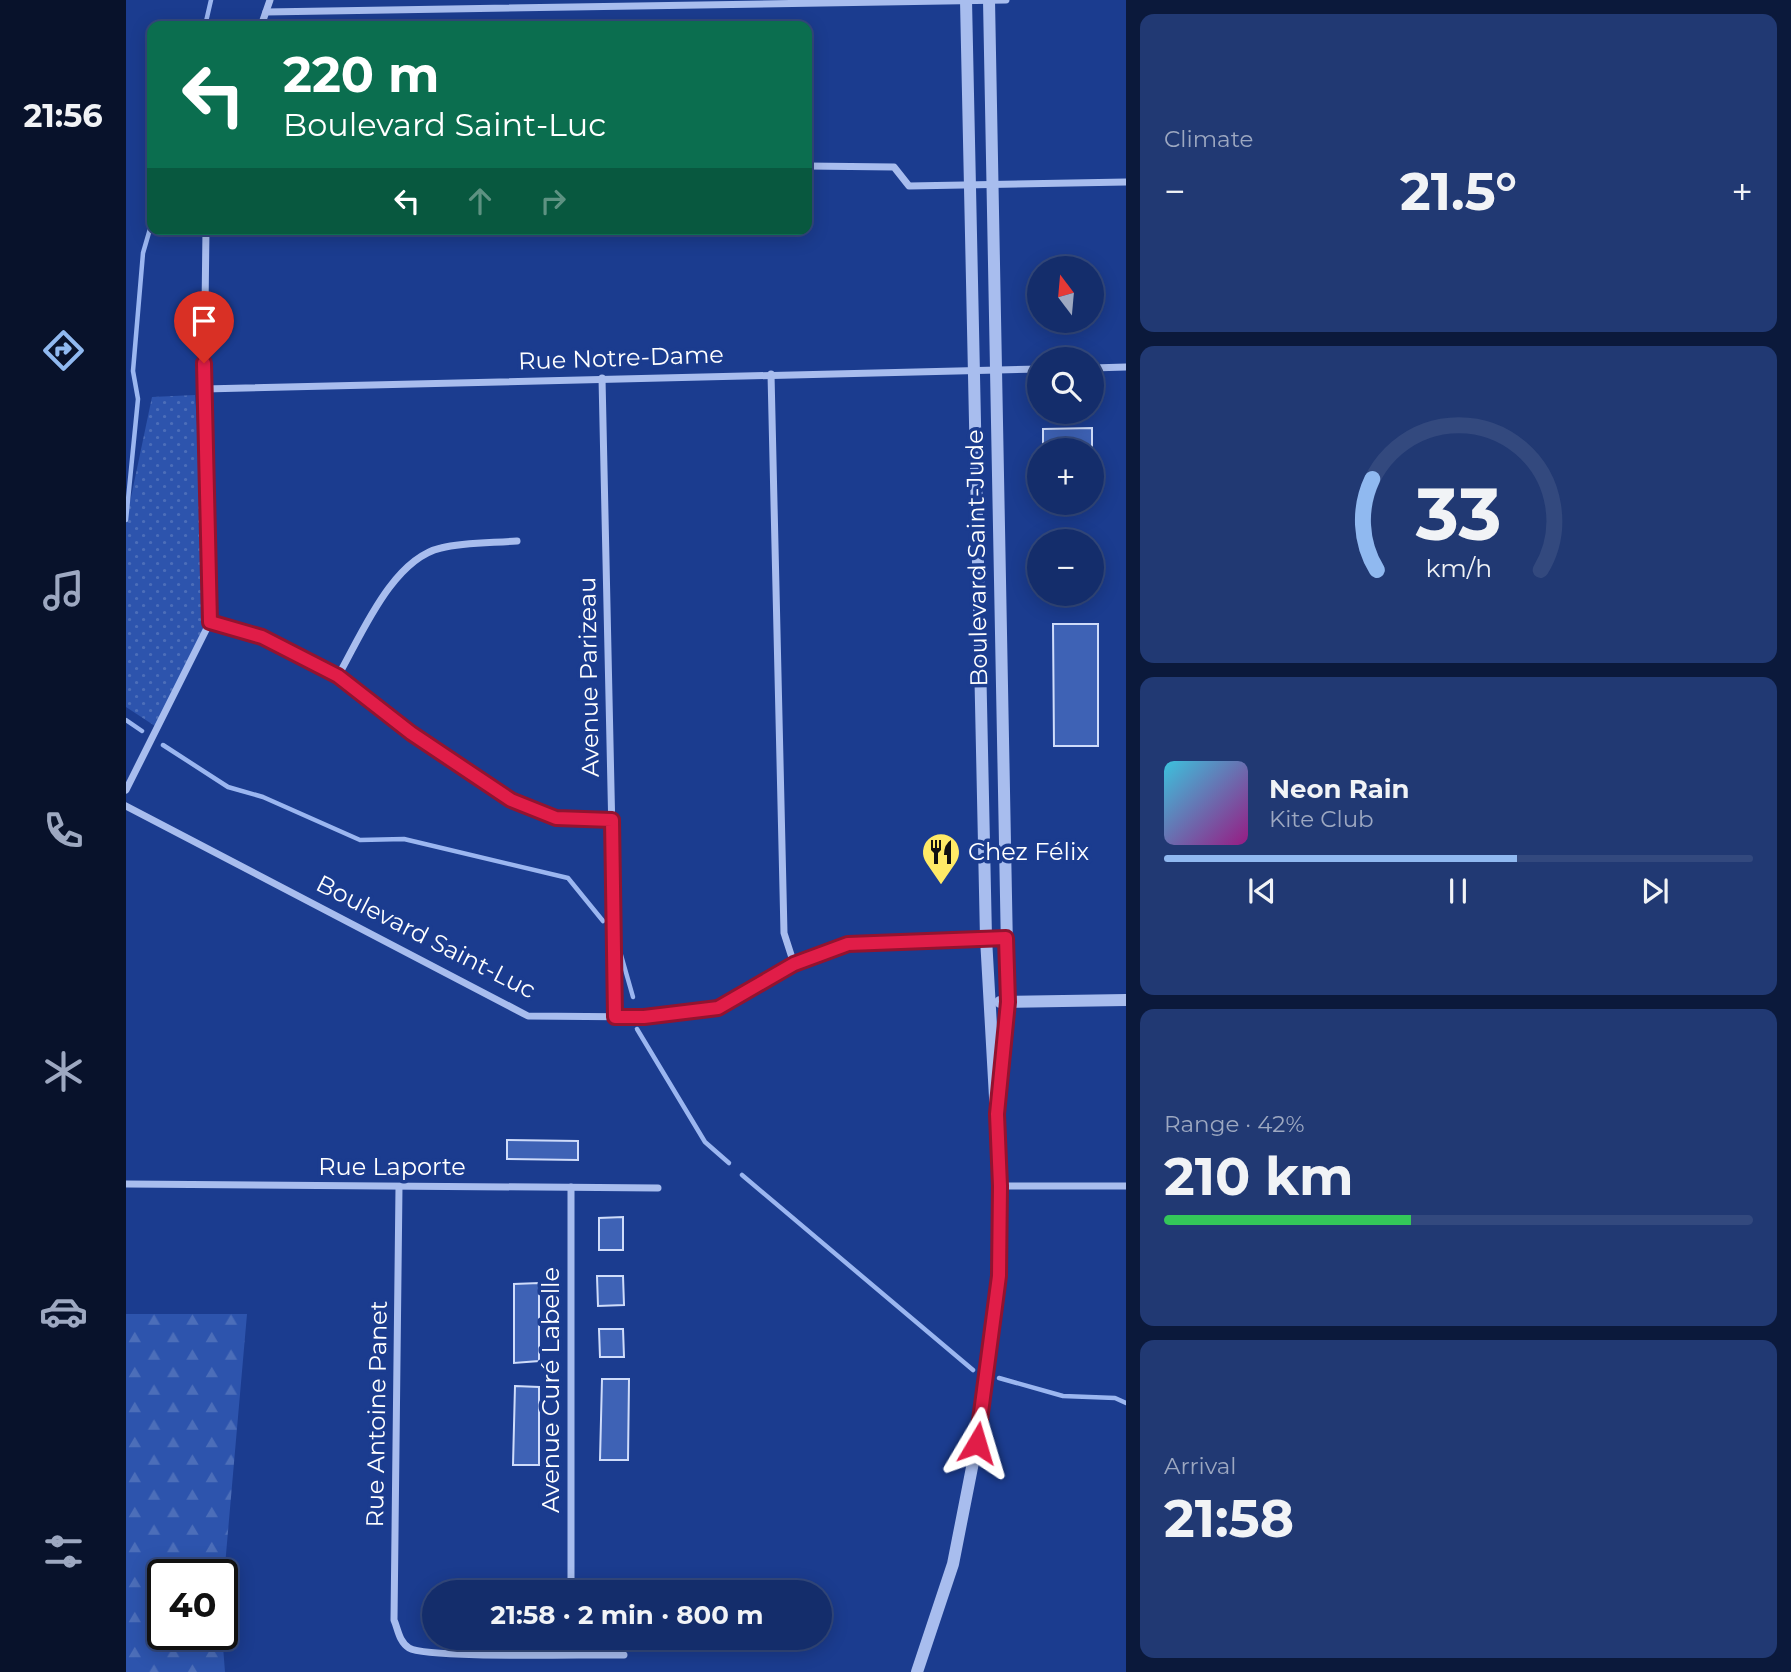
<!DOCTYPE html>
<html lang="en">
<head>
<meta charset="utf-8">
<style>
	body { margin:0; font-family:Montserrat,sans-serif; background:#213973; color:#f1f3f6; height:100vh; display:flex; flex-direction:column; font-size:26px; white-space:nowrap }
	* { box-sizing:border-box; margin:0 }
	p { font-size:23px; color:#9da8c1 }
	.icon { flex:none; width:38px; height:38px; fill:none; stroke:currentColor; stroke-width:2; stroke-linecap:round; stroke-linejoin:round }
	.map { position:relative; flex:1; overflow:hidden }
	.side { display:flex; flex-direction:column; gap:14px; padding:14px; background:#0b193b; width:665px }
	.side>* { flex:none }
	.top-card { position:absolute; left:21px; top:21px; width:665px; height:214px; border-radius:14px; box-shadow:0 4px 18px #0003,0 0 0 2px #33497e; background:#0b6e4f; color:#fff; overflow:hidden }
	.needle { width:46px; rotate:344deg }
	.buttons { position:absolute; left:901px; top:256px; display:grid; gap:14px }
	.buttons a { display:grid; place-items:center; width:77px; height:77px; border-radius:50%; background:#142d6b; box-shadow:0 4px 18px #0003,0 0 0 2px #33497e; font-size:35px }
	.speed { position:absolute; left:21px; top:1559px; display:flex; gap:14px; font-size:35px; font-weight:700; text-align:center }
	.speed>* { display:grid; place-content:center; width:91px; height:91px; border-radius:50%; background:#142d6b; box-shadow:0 4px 18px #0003,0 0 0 2px #33497e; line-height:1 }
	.speed .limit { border:4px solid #111; border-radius:10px; background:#fff; color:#111 }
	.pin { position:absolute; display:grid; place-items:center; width:60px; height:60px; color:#fff; margin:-72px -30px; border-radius:50% 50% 50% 0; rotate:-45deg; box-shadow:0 0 7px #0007 }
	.pin .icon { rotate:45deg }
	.me { position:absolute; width:77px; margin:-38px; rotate:7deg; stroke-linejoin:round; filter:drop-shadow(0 0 5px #0008) }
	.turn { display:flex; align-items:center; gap:24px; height:147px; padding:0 21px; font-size:32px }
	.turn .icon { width:91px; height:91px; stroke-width:2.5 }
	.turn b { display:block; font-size:49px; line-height:60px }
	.lanes { display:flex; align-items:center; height:66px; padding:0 21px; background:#0003; justify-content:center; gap:35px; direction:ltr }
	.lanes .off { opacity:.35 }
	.big { font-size:52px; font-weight:700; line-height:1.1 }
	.side .widget { flex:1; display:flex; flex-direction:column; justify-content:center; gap:10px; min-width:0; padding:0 24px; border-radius:14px; background:#213973 }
	.side .dial { align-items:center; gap:0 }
	.dial svg { height:182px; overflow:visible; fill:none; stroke:#33497e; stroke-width:7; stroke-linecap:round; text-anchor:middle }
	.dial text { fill:#f1f3f6; stroke:none }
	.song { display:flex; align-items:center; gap:21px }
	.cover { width:84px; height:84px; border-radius:10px; background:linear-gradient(135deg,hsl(190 70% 55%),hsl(310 70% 35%)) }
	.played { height:7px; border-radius:4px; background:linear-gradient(90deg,#90b9f0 60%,#33497e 60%) }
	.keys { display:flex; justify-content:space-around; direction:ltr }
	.heat { display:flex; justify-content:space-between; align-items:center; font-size:38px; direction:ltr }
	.charge { height:10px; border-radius:5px; background:linear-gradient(90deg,#34c759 42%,#33497e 0) }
	.trip { position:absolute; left:296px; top:1580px; width:410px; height:70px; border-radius:35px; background:#142d6b; box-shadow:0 4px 18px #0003,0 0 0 2px #33497e; font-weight:700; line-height:70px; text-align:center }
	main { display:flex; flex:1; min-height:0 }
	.menu { display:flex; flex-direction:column; width:126px; justify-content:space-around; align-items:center; background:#08122b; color:#9da8c1 }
	.menu .icon { width:49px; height:49px }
	.menu .active { color:#90b9f0 }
	.menu b { font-size:32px; color:#f1f3f6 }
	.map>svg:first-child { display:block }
	.grass { fill:url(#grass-dots) }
	.forest { fill:url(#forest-firs) }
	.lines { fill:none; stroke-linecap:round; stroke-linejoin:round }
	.stream { stroke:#9bb6f0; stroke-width:4.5 }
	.building { fill:#3e62b5; stroke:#cfdcfa; stroke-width:2 }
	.minor { stroke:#a8bdee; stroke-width:7 }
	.tertiary { stroke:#a8bdee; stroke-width:12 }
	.route-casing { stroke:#92132f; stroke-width:18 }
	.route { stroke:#e11d48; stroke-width:12 }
	.labels { text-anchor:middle; stroke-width:7; stroke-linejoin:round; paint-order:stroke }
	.street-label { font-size:24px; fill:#fff; stroke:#1b3c8f }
	.poi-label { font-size:24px; fill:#fff; stroke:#1b3c8f; text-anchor:start }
</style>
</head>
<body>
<main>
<nav class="menu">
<b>21:56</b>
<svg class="icon active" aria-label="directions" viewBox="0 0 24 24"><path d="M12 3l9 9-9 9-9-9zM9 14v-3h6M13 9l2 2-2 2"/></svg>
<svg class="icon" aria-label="music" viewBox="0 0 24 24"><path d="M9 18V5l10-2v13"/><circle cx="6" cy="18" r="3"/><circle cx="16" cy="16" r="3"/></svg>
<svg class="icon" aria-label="phone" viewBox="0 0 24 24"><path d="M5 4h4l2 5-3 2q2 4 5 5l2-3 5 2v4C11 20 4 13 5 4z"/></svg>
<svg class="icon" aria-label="climate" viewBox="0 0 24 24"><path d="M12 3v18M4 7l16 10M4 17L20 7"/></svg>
<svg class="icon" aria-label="car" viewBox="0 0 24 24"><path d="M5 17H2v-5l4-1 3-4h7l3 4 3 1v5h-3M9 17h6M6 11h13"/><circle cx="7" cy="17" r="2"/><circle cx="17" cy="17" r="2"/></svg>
<svg class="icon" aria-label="filters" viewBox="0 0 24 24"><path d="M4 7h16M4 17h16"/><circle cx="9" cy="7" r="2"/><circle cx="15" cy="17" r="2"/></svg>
</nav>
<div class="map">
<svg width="1000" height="1672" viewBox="0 0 1000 1672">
	<defs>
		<pattern id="grass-dots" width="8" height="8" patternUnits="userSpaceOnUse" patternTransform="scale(1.75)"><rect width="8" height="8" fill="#2d54ad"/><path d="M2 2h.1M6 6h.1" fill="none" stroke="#4c6eb9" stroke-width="1.8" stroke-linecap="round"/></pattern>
		<pattern id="forest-firs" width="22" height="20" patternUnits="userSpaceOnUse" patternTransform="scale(1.75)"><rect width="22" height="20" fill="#2d54ad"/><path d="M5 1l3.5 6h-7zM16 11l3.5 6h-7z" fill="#4c6eb9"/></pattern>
	</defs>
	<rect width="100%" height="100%" fill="#1b3c8f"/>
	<polygon class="grass" points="69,395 84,622 32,728 0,707 0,521 26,397"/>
	<polygon class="forest" points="0,1314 121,1314 96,1600 96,1575 37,1575 37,1634 96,1634 99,1672 0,1672"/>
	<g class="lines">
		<g class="stream">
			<polyline points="79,26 85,0"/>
			<polyline points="0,520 12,399 7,371 17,253 26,222"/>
			<polyline points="0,720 16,731"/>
			<polyline points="37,745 102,787 137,797 234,840 278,839 442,878 477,921"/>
			<polyline points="491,941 507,997"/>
			<polyline points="511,1029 579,1142 603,1163"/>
			<polyline points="616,1175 847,1370"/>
			<polyline points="873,1378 937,1396 989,1398 1000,1403"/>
		</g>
	</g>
	<g class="building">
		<polygon points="966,428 966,450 917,450 917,429"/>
		<polygon points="927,624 972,624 972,746 928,746"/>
		<polygon points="381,1140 452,1141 452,1160 381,1159"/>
		<polygon points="497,1217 497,1250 473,1250 473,1218"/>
		<polygon points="471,1276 497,1276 498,1305 472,1306"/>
		<polygon points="413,1283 413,1361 388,1363 388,1284"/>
		<polygon points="473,1329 497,1329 498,1357 474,1357"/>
		<polygon points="476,1379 503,1379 502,1460 474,1460"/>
		<polygon points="389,1386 413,1387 413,1465 387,1465"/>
	</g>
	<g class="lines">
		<g class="minor">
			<polyline points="140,12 880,0"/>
			<polyline points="135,26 144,0"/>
			<polyline points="681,166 768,167 783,186 1000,182"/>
			<polyline points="966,368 1000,367"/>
			<polyline points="645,374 658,933 668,964"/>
			<polyline points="476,378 490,1017"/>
			<polyline points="78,389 914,369"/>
			<polyline points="84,622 136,637 212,676 285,733 385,800 430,818 486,820"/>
			<path d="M212,676C235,636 266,559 315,548C339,542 366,543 391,541"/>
			<polyline points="0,790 84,622 78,389 80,229"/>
			<polyline points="0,806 402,1016 518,1017 592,1008 668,964 722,944 880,938"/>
			<polyline points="0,1184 532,1188"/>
			<polyline points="874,1186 1000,1186"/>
			<path d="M273,1187L268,1620C272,1629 273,1642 283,1648C302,1659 464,1654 498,1655"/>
			<polyline points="445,1187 445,1592"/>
			<polyline points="445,1638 445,1654"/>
		</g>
		<g class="tertiary">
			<polyline points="863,0 882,1002 874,1078"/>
			<polyline points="874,1002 1000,1000"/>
			<polyline points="791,1672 827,1564 851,1442 873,1276 874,1186 860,938 840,0"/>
		</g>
	</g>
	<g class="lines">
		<defs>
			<polyline id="route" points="78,363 84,622 136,637 212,676 285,733 385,800 430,818 486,820 489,1017 518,1017 592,1008 668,964 722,944 880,938 882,1002 871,1114 874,1186 873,1276 851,1443"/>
		</defs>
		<use href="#route" class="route-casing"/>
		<use href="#route" class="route"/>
	</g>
	<defs>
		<symbol id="restaurant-pin" viewBox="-11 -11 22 30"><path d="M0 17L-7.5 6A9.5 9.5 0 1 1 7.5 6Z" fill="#ffea66" stroke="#1b3c8f"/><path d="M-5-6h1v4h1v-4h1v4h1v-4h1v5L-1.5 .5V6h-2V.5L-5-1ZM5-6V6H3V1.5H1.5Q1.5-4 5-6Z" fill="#111"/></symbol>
	</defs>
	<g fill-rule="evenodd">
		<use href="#restaurant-pin" x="793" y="830" width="44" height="60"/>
	</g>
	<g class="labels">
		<g class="street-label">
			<text transform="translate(495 358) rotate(-2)" y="8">Rue Notre-Dame</text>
			<text transform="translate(851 558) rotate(-91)" y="8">Boulevard Saint-Jude</text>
			<text transform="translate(463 677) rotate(-91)" y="8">Avenue Parizeau</text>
			<text transform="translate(300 937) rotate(27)" y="8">Boulevard Saint-Luc</text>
			<text x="266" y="1175">Rue Laporte</text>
			<text transform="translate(425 1390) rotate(-90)" y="8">Avenue Curé Labelle</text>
			<text transform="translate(251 1414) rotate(-89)" y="8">Rue Antoine Panet</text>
		</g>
		<g class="poi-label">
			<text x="842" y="860">Chez Félix</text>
		</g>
	</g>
</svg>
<div class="buttons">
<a><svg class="needle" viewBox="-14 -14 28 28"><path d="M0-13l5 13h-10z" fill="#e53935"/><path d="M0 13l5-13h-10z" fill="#9da8c1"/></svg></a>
<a><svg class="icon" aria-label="search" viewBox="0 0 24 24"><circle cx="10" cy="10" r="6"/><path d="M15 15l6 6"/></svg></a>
<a>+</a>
<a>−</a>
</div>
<div class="speed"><div class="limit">40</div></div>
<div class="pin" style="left:78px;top:363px;background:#d93025"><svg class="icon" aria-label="arrive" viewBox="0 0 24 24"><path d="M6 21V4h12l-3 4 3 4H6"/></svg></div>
<svg class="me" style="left:851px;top:1443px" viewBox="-20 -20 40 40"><path d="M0-17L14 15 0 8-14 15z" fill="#e11d48" stroke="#fff" stroke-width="4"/></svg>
<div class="trip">21:58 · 2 min · 800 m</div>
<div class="top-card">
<div class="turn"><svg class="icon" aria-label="left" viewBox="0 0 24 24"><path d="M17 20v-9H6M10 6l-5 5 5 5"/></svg><div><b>220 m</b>Boulevard Saint-Luc</div></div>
<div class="lanes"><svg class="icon" aria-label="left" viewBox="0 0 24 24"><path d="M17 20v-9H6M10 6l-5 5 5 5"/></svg><svg class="icon off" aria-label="ahead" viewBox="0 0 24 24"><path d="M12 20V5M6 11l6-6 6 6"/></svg><svg class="icon off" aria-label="right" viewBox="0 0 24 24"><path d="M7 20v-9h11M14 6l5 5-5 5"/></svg></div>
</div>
</div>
<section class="side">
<div class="widget"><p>Climate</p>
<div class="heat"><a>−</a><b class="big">21.5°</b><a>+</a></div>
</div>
<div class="widget dial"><svg viewBox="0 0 100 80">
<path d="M14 69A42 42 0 1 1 86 69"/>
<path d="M14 69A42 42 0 0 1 12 29" stroke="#90b9f0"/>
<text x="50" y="56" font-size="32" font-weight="700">33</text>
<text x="50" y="72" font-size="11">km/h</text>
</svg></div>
<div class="widget">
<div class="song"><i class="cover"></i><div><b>Neon Rain</b><p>Kite Club</p></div></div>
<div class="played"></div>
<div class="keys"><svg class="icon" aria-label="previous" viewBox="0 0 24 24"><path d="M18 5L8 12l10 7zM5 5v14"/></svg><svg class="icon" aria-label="pause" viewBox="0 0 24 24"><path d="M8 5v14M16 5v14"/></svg><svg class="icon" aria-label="next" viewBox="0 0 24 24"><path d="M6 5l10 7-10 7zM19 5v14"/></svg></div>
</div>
<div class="widget"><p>Range · 42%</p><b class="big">210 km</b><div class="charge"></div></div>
<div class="widget"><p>Arrival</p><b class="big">21:58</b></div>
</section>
</main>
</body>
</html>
